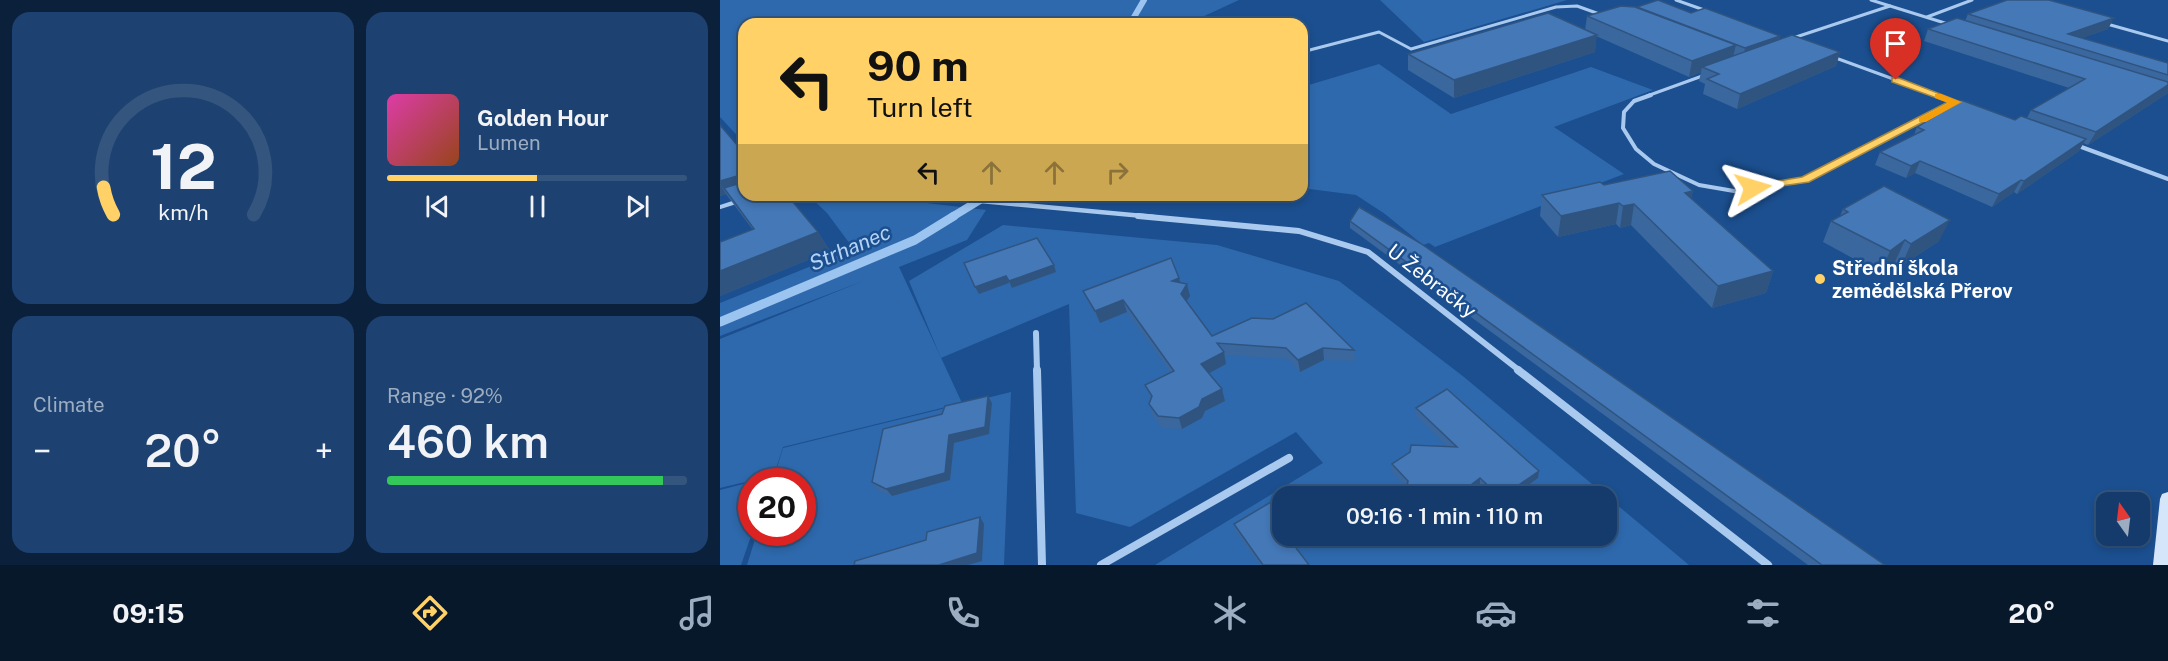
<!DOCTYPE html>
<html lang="en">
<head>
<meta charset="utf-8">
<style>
	body { margin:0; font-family:"Public Sans",sans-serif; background:#1d4271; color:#f1f3f6; height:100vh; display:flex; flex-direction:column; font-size:22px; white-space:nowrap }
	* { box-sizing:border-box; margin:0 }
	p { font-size:20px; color:#9dadc1 }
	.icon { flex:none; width:33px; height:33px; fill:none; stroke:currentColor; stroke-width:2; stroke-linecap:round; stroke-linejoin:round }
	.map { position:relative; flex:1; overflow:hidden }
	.sheet { display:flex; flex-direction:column; gap:12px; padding:12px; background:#0b203b; width:720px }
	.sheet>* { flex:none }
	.top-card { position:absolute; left:18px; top:18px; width:570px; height:183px; border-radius:18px; box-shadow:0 3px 9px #0003,0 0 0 2px #33557e; background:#ffd166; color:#111; overflow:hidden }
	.needle { width:39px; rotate:346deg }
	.buttons { position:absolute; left:1376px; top:492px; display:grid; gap:12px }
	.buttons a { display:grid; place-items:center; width:54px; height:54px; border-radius:12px; background:#143b6b; box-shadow:0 3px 9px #0003,0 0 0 2px #33557e; font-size:30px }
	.speed { position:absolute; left:18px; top:468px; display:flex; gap:12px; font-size:30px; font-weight:700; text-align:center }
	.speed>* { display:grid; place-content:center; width:78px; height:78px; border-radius:50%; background:#143b6b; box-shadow:0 3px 9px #0003,0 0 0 2px #33557e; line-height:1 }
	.speed .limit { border:9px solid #d22; background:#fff; color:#111 }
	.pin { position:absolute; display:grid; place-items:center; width:51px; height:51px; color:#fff; margin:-62px -26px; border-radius:50% 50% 50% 0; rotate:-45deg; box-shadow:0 0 6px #0007 }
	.pin .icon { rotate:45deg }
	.me { position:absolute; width:66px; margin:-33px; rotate:83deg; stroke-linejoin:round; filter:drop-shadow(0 0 4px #0008) }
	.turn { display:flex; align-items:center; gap:21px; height:126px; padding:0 30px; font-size:27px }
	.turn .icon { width:78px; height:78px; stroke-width:2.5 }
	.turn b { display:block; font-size:42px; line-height:51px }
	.lanes { display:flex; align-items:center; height:57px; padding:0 30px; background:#0003; justify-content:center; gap:30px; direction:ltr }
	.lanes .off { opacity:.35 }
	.big { font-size:45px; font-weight:600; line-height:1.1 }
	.sheet .card { flex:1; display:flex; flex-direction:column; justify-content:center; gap:9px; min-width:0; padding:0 21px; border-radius:18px; background:#1d4271 }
	.sheet .dial { align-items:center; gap:0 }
	.dial svg { height:156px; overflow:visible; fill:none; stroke:#33557e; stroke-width:7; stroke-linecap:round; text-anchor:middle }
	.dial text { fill:#f1f3f6; stroke:none }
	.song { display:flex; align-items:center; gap:18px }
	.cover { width:72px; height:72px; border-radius:9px; background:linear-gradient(135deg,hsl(320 70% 55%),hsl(20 70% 35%)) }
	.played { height:6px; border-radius:3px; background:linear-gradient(90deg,#ffd166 50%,#33557e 50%) }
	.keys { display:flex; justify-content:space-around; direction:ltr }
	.heat { display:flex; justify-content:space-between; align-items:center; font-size:33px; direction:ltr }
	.charge { height:9px; border-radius:4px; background:linear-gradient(90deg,#34c759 92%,#33557e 0) }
	.sheet .tiles { flex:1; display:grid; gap:12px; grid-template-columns:repeat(2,1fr) }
	.trip { position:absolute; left:552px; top:486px; width:345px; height:60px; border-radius:18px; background:#143b6b; box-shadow:0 3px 9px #0003,0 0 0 2px #33557e; font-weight:600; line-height:60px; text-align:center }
	.tab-bar { display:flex; height:96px; justify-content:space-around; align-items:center; background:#08182b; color:#9dadc1 }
	.tab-bar .icon { width:42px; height:42px }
	.tab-bar .on { color:#ffd166 }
	.tab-bar b { font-size:27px; color:#f1f3f6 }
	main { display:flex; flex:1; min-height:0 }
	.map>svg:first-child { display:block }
	.green { fill:#2e69ad; fill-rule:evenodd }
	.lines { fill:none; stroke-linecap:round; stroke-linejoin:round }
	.stream-far2 { stroke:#9cc4f0; stroke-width:6 }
	.stream-far1 { stroke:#9cc4f0; stroke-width:8 }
	.stream { stroke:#9cc4f0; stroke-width:9 }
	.lane-far1 { stroke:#a9c9ee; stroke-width:3 }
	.lane { stroke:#a9c9ee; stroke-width:4 }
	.street-far2 { stroke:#a9c9ee; stroke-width:4.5 }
	.street-far1 { stroke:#a9c9ee; stroke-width:6 }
	.street { stroke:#a9c9ee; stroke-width:8 }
	.secondary { fill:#d6e6fa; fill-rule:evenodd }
	.wall { fill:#3a679d }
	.shaded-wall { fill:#305480 }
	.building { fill:#4478b7; stroke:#305480; stroke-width:1.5 }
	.route { fill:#ffd166; stroke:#a68842; stroke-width:1.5 }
	.slow { fill:#f59e0b }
	.poi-dot { fill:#ffd166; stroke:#1b4f8f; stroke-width:2 }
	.labels { text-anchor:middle; stroke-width:5; stroke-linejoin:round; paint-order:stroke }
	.poi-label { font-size:20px; font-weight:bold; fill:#fff; stroke:#1b4f8f; text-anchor:start }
	.street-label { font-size:20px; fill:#fff; stroke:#1b4f8f }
	.water-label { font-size:21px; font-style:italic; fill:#b5d3f5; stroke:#1b4f8f }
</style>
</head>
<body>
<main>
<section class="sheet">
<div class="tiles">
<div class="card dial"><svg viewBox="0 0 100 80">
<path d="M14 69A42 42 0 1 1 86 69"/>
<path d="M14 69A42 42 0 0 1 9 55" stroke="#ffd166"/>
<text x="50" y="56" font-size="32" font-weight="700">12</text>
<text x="50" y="72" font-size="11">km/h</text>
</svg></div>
<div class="card">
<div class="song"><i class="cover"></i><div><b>Golden Hour</b><p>Lumen</p></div></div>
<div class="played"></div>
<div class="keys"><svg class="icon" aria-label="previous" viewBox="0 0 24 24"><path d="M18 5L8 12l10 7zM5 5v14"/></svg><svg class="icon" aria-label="pause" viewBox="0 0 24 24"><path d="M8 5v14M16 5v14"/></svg><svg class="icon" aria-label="next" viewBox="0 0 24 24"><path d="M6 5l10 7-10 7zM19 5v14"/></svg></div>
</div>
<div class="card"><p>Climate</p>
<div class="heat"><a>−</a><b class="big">20°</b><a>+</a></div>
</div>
<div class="card"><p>Range · 92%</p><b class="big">460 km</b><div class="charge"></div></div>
</div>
</section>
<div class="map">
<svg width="1448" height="565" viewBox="0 0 1448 565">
	<rect width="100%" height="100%" fill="#1b4f8f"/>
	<g class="green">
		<polygon points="0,0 519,0 467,24 24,24 24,143 0,117"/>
		<polygon points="660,0 847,0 704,42"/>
		<polygon points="659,64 731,114 871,67 933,90 834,127 904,174 715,247 709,243 703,245 665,214 636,195 582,188 582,87"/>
		<polygon points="88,195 139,195 266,210 247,240 179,267 242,403 63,447 54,475 0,488 0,339 143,281 0,336 0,303 121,254 130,244 107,213"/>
		<path d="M283,225L497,245L619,281L744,377L969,565H435L603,463L576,432L410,527L356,513L349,304L221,358L189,281ZM562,496H886V536H562Z"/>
		<polygon points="291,392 284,565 27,565 37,533 82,532 82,482 53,481 63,448"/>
		<polygon points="31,482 32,533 21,565 0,565 0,490"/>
	</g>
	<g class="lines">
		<polyline class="stream-far2" points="410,24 424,0"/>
		<polyline class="stream-far1" points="232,217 268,195"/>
		<polyline class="stream" points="0,322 195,240 234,216"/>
		<g class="lane-far1">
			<polyline points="956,0 987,11"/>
			<polyline points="1151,0 1228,24"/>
			<polyline points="1207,17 1252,0"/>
			<polyline points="1387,24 1448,41"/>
			<polyline points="1073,38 1170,6"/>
			<polyline points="582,52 659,32 691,49 836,7 857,6 882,15"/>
			<polyline points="1113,57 1220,96"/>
			<polyline points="927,96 985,75"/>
		</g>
		<g class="lane">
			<polyline points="931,95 914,101 904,112 903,128 916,149 934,164 979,185 1014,191 1085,180 1236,102"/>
			<polyline points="1216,95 1238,103"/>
			<polyline points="1356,145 1448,179"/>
			<polyline points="0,207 19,201"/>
		</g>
		<polyline class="street-far2" points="196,195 434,217"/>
		<g class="street-far1">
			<polyline points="418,216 579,231 648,252 800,371"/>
			<polyline points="316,333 317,371"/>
		</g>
		<g class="street">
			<polyline points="317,370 322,565"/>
			<polyline points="798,370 1048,565"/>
			<polyline points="381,565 569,458"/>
		</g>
		<polygon class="secondary" points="1448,492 1448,565 1433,565 1440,499 1442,494"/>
	</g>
	<g class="wall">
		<polygon points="971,13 1060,36 1059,39 1120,52 1116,66 1017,109 983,94 985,84 979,81 981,72 969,77 876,36 875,52 734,98 688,70 688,54 865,30 867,16"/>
		<polygon points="1248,14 1388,29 1362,38 1448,63 1448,93 1368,145 1363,143 1359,151 1297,194 1294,192 1272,207 1195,173 1186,178 1155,165 1160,152 1194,135 1197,127 1295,120 1307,118 1311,110 1349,88 1204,41 1208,29 1245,21"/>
		<polygon points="0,125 24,195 98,232 110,251 0,296 0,242 33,230 6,194 0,196"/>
		<polygon points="973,191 971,198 1053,271 1046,293 992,308 911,225 900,228 896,224 838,237 820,216 822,195"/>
		<polygon points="1123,209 1219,241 1181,266 1175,262 1160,273 1103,242 1111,221 1120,216"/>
		<polygon points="630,221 1165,565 1088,565 630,228"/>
		<polygon points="459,278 461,283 470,296 467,301 492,336 634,350 635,361 604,360 580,372 568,359 504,355 506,364 489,373 505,401 485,411 482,418 462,429 442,428 433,416 429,404 431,400 425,385 451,373 407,312 380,323 368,302 363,291"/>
		<polygon points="268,396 272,403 269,434 234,443 230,480 172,496 157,490 152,482 222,414"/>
		<polygon points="696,408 819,471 818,478 793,496 771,496 760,486 745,496 687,496 687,487 672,472 672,464 728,447 696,416"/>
		<polygon points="514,524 571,541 589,565 540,565 516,532"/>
	</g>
	<g class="shaded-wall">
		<polygon points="1394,18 1388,29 1346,44 1348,34"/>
		<polygon points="877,35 875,52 734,98 734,80"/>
		<polygon points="1060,36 1058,44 1023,57 1025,48"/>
		<polygon points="1016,45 1012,61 982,67 981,72 969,77 972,61"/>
		<polygon points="1120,52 1116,66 1017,109 1020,94"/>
		<polygon points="1448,85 1448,93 1368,145 1376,132"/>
		<polygon points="1366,139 1359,151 1297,194 1304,181"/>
		<polygon points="1200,161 1195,173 1186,178 1191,166"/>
		<polygon points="24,174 24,195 4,188 11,199 0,184 0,181"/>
		<polygon points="1301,180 1294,192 1272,207 1279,194"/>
		<polygon points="0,184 6,194 0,196"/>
		<polygon points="973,191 968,212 965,193"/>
		<polygon points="899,203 896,224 838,237 841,216"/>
		<polygon points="914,204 911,225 900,228 903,206"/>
		<polygon points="1230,220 1219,241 1181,266 1191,244"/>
		<polygon points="98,232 110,251 0,296 0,271"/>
		<polygon points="1185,240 1175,262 1160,273 1170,251"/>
		<polygon points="334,265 336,272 292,288 289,281"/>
		<polygon points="1053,271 1046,293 992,308 998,286"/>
		<polygon points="286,276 289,283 259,294 255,287"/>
		<polygon points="459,278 462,289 452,281"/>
		<polygon points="467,284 470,296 464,305 461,294"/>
		<polygon points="403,300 407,312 380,323 375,311"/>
		<polygon points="603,348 604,360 580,372 578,360"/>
		<polygon points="504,352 506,364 484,376 481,364"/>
		<polygon points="502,389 505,401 485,411 482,418 462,429 459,418 482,399"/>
		<polygon points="268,396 272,403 269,434 234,443 230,480 172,496 166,489"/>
		<polygon points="819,471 818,478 793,496 783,496"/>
		<polygon points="760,478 760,486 745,496 743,496 743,491"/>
		<polygon points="722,490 722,496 711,496"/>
		<polygon points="260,517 264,524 262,561 248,565 219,565"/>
		<polygon points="567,536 579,536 568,543"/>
	</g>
	<g class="building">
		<polygon points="938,0 971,13 985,8 1060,36 1025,48 917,7"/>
		<polygon points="1287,0 1329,0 1394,18 1348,34 1448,63 1448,75 1248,14"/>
		<polygon points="901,6 915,7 1016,45 972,61 867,16"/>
		<polygon points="828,13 877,35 734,80 688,54"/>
		<polygon points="1237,18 1448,82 1448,85 1376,132 1311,110 1365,79 1208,29"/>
		<polygon points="1072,35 1120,52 1020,94 987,79 999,74 982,67"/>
		<polygon points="1241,100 1295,120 1301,116 1366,139 1304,181 1301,180 1279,194 1200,161 1191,166 1160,152 1204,130 1197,127"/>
		<polygon points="0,125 24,153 24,174 0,181"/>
		<polygon points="950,171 973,191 965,193 1053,271 998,286 914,204 903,206 899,203 841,216 822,195 880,182 884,185"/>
		<polygon points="24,182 24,195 67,195 98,232 0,271 0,242 34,229 4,188"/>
		<polygon points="1164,186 1230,220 1191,244 1185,240 1170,251 1111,221 1128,212 1123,209"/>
		<polygon points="639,207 700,243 1165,565 1102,565 630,221"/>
		<polygon points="317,238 334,265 289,281 286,276 255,287 244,263"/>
		<polygon points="451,258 459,278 452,281 467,284 461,294 492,336 532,318 553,319 586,303 634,350 603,348 578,360 566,348 497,343 504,352 481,364 502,389 482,399 479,407 459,418 438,416 429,404 432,396 425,385 454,371 403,300 375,311 363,291"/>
		<polygon points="727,389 819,471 783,496 779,496 760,478 743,491 722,490 711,496 691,496 686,491 688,481 672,464 690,452 691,445 737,447 696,408"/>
		<polygon points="268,396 265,427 229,435 225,473 166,489 152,482 163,429 222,414 225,406"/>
		<polygon points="556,499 562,508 562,536 567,536 589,565 543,565 514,524"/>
		<polygon points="260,517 257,553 219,565 134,565 135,561 206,540 207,532"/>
	</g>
	<polygon class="route" points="1172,78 1179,78 1241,102 1089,182 1028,191 1028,186 1082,177 1228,102 1172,82"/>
	<polygon class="slow" points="1215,94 1221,94 1241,102 1206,122 1199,122 1199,118 1228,103 1215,98"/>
	<circle class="poi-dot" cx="1100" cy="279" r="6"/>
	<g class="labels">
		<g class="poi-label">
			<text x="1112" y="275">Střední škola<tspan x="1112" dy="23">zemědělská Přerov</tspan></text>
		</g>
		<g class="street-label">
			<text transform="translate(712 281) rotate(38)" y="7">U Žebračky</text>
		</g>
		<g class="water-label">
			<text transform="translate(130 248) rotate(-23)" y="7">Strhanec</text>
		</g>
	</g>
</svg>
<div class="buttons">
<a><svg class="needle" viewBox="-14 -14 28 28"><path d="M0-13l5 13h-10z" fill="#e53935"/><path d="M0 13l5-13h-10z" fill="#9dadc1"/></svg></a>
</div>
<div class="speed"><div class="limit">20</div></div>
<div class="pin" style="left:1176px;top:80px;background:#d93025"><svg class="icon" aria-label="arrive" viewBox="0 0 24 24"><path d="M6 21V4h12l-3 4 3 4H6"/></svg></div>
<svg class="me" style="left:1033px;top:188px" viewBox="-20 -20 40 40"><path d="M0-17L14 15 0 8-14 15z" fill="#ffd166" stroke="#fff" stroke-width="4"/></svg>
<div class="trip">09:16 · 1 min · 110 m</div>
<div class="top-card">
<div class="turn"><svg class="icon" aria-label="left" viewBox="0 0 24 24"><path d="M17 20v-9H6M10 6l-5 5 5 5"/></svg><div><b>90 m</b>Turn left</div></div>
<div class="lanes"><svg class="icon" aria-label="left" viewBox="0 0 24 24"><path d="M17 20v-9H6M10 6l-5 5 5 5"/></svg><svg class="icon off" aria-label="ahead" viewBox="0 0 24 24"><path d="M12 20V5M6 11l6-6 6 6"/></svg><svg class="icon off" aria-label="ahead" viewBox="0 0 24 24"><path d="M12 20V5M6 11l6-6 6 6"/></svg><svg class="icon off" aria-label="right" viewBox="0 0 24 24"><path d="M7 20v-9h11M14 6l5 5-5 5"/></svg></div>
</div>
</div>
</main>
<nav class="tab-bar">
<b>09:15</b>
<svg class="icon on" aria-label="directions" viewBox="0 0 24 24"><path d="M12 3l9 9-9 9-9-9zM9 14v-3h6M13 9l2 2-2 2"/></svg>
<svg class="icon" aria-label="music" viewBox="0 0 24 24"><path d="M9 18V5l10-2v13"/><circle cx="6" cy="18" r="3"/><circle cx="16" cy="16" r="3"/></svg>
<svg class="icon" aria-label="phone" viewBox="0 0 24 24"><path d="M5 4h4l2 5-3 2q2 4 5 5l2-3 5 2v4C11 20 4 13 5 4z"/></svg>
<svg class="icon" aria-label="climate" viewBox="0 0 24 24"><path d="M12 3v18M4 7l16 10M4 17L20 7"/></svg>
<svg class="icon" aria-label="car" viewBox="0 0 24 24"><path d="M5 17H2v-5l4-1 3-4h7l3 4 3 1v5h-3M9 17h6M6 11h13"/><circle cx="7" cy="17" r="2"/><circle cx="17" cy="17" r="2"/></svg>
<svg class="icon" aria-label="filters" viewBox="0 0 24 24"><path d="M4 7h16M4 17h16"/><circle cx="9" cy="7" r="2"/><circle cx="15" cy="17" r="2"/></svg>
<b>20°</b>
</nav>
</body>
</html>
